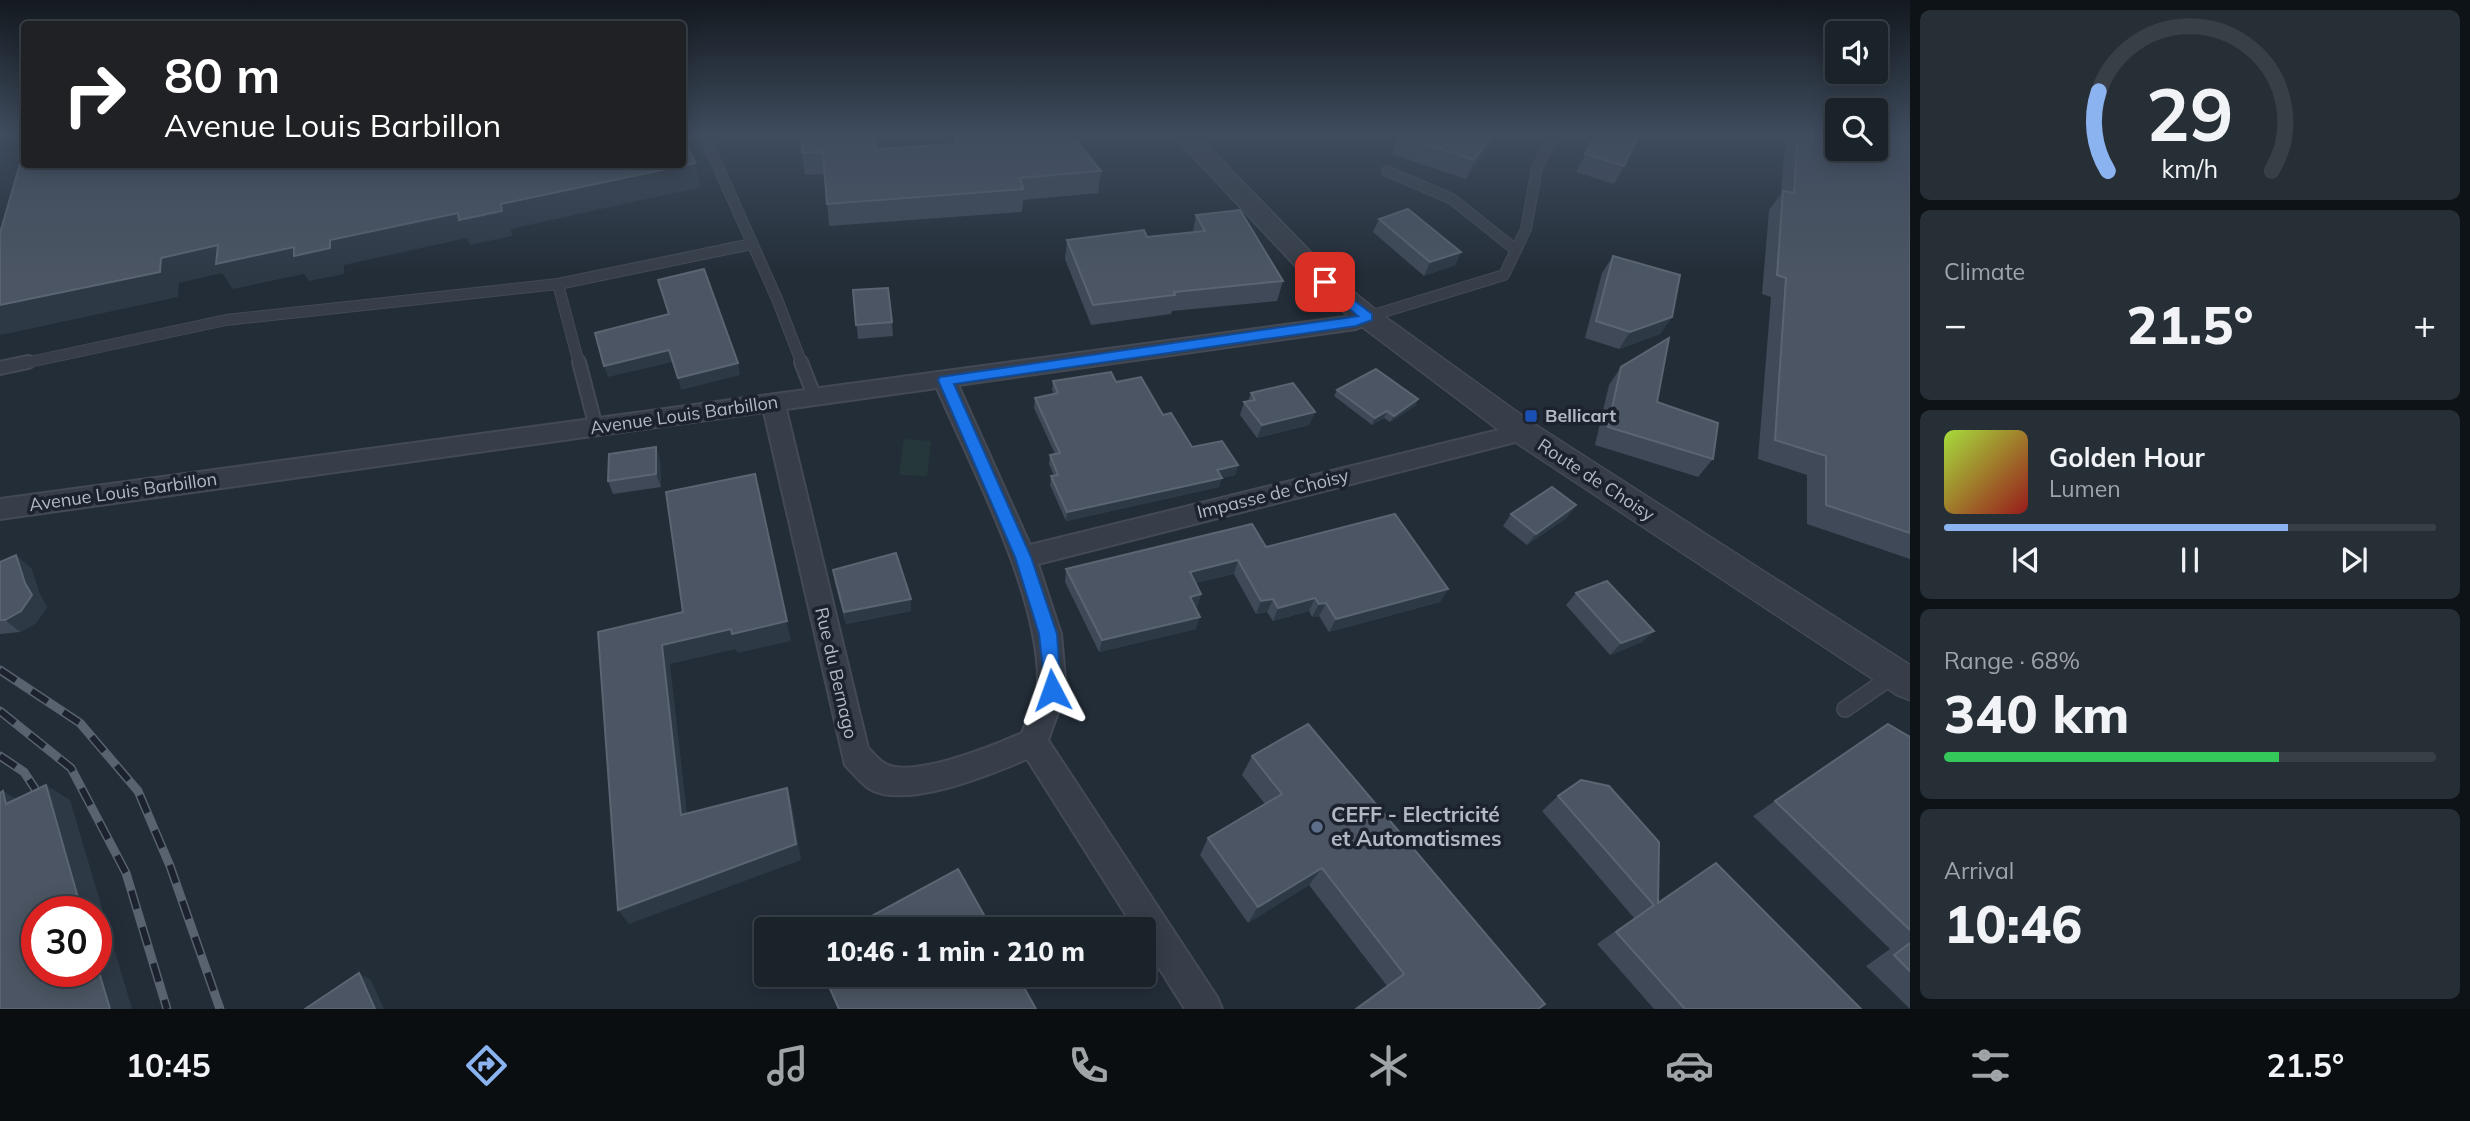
<!DOCTYPE html>
<html lang="en">
<head>
<meta charset="utf-8">
<style>
	body { margin:0; font-family:Mulish,sans-serif; background:#272f36; color:#f1f3f6; height:100vh; display:flex; flex-direction:column; font-size:26px; white-space:nowrap }
	* { box-sizing:border-box; margin:0 }
	p { font-size:23px; color:#9fa4a8 }
	.icon { flex:none; width:38px; height:38px; fill:none; stroke:currentColor; stroke-width:2; stroke-linecap:round; stroke-linejoin:round }
	.map { position:relative; flex:1; overflow:hidden }
	.side { display:flex; flex-direction:column; gap:10px; padding:10px; background:#0e1317; width:560px }
	.side>* { flex:none }
	.top-card { position:absolute; left:21px; top:21px; width:665px; height:147px; border-radius:7px; box-shadow:0 4px 18px #0003,0 0 0 2px #383f47; background:#202124; color:#fff; overflow:hidden }
	.fabs { position:absolute; left:1825px; top:21px; display:grid; gap:14px }
	.fabs a { display:grid; place-items:center; width:63px; height:63px; border-radius:7px; background:#1a222a; box-shadow:0 4px 18px #0003,0 0 0 2px #383f47; font-size:35px }
	.speed { position:absolute; left:21px; top:896px; display:flex; gap:14px; font-size:35px; font-weight:700; text-align:center }
	.speed>* { display:grid; place-content:center; width:91px; height:91px; border-radius:50%; background:#1a222a; box-shadow:0 4px 18px #0003,0 0 0 2px #383f47; line-height:1 }
	.speed .limit { border:10px solid #d22; background:#fff; color:#111 }
	.pin { position:absolute; display:grid; place-items:center; width:60px; height:60px; color:#fff; margin:-30px; border-radius:14px; box-shadow:0 4px 10px #0006 }
	.me { position:absolute; width:77px; margin:-38px; rotate:356deg; stroke-linejoin:round; filter:drop-shadow(0 0 5px #0008) }
	.turn { display:flex; align-items:center; gap:24px; height:147px; padding:0 28px; font-size:32px }
	.turn .icon { width:91px; height:91px; stroke-width:2.5 }
	.turn b { display:block; font-size:49px; line-height:60px }
	.big { font-size:52px; font-weight:800; line-height:1.1 }
	.side .tile { flex:1; display:flex; flex-direction:column; justify-content:center; gap:10px; min-width:0; padding:0 24px; border-radius:10px; background:#272f36 }
	.side .dial { align-items:center; gap:0 }
	.dial svg { height:182px; overflow:visible; fill:none; stroke:#383f47; stroke-width:7; stroke-linecap:round; text-anchor:middle }
	.dial text { fill:#f1f3f6; stroke:none }
	.song { display:flex; align-items:center; gap:21px }
	.cover { width:84px; height:84px; border-radius:10px; background:linear-gradient(135deg,hsl(80 70% 55%),hsl(0 70% 35%)) }
	.played { height:7px; border-radius:4px; background:linear-gradient(90deg,#8bb3f0 70%,#383f47 70%) }
	.keys { display:flex; justify-content:space-around; direction:ltr }
	.heat { display:flex; justify-content:space-between; align-items:center; font-size:38px; direction:ltr }
	.charge { height:10px; border-radius:5px; background:linear-gradient(90deg,#34c759 68%,#383f47 0) }
	.trip { position:absolute; left:754px; top:917px; width:402px; height:70px; border-radius:7px; background:#1a222a; box-shadow:0 4px 18px #0003,0 0 0 2px #383f47; font-weight:800; line-height:70px; text-align:center }
	.dock { display:flex; height:112px; justify-content:space-around; align-items:center; background:#0a0e11; color:#9fa4a8 }
	.dock .icon { width:49px; height:49px }
	.dock .on { color:#8bb3f0 }
	.dock b { font-size:32px; color:#f1f3f6 }
	main { display:flex; flex:1; min-height:0 }
	.map>svg:first-child { display:block }
	.green { fill:#25373a }
	.lines { fill:none; stroke-linecap:round; stroke-linejoin:round }
	.service-far2-casing { stroke:#434a55; stroke-width:12 }
	.service-far1-casing { stroke:#434a55; stroke-width:16 }
	.service-casing { stroke:#434a55; stroke-width:18 }
	.minor-casing { stroke:#434a55; stroke-width:4 }
	.tertiary-casing { stroke:#434a55; stroke-width:3 }
	.service-far2 { stroke:#373e49; stroke-width:10 }
	.service-far1 { stroke:#373e49; stroke-width:12 }
	.service { stroke:#373e49; stroke-width:15 }
	.minor { fill:#373e49; fill-rule:evenodd }
	.tertiary { fill:#373e49; fill-rule:evenodd }
	.rail-casing { stroke:#596370; stroke-width:9 }
	.rail { stroke:#1c232e; stroke-width:6; stroke-dasharray:19; stroke-linecap:butt }
	.wall { fill:#3f4957 }
	.shaded-wall { fill:#2e3946 }
	.building { fill:#4b5563; stroke:#5b6572; stroke-width:2 }
	.route { fill:#1a73e8; stroke:#114b97; stroke-width:2 }
	.transit-dot { fill:#1a4fb4; stroke:#1c232e; stroke-width:2.5 }
	.service-dot { fill:#5c6f8a; stroke:#1c232e; stroke-width:2.5 }
	.labels { text-anchor:middle; stroke-width:7; stroke-linejoin:round; paint-order:stroke }
	.street-label { font-size:18px; fill:#b2b9c5; stroke:#1c232e }
	.poi-label { font-size:18px; font-weight:bold; fill:#b2b9c5; stroke:#1c232e; text-anchor:start }
	.near-poi-label { font-size:21px; font-weight:bold; fill:#b2b9c5; stroke:#1c232e; text-anchor:start }
</style>
</head>
<body>
<main>
<div class="map">
<svg width="1910" height="1009" viewBox="0 0 1910 1009">
	<rect width="100%" height="100%" fill="#232d38"/>
	<polygon class="green" points="904,439 931,441 927,476 899,475"/>
	<g class="lines">
		<defs>
			<g id="service-far2">
				<polyline points="703,133 777,299 802,364"/>
				<polyline points="1387,171 1452,199 1516,250"/>
				<polyline points="558,284 579,364"/>
				<polyline points="1367,317 1504,275 1526,229 1537,168 1555,133"/>
				<polyline points="20,364 226,320 558,284 752,244"/>
			</g>
			<g id="service-far1">
				<polyline points="579,362 596,427"/>
				<polyline points="801,362 815,398"/>
				<polyline points="0,368 28,362"/>
			</g>
			<polyline id="service" points="1845,709 1894,675"/>
			<path id="minor" d="M1367,310L1374,312L1377,317L1374,322L1356,329L958,385L1030,545L1523,424L1531,426L1535,432L1531,438L1523,440L1038,564L1061,634L1066,690L1048,740L1217,997L1222,1009H1185L1144,944V929H1135L1027,759C992,774 904,811 868,788C860,782 852,772 845,765L764,412L0,519V499L1352,316ZM937,388C973,471 1041,597 1038,687C1037,702 1027,719 1022,733C995,745 910,780 884,763C878,759 873,753 868,748L786,409Z"/>
			<polygon id="tertiary" points="1171,133 1195,133 1334,276 1377,311 1534,424 1910,665 1910,700 1897,695 1512,440 1357,323 1316,288"/>
		</defs>
		<use href="#service-far2" class="service-far2-casing"/>
		<use href="#service-far1" class="service-far1-casing"/>
		<use href="#service" class="service-casing"/>
		<use href="#minor" class="minor-casing"/>
		<use href="#tertiary" class="tertiary-casing"/>
		<use href="#service-far2" class="service-far2"/>
		<use href="#service-far1" class="service-far1"/>
		<use href="#service" class="service"/>
		<use href="#minor" class="minor"/>
		<use href="#tertiary" class="tertiary"/>
		<defs>
			<g id="rail">
				<polyline points="0,670 80,723 138,791 170,866 220,1009"/>
				<polyline points="0,711 71,768 126,873 167,1009"/>
				<polyline points="0,756 24,772 45,804"/>
			</g>
		</defs>
		<use href="#rail" class="rail-casing"/>
		<use href="#rail" class="rail"/>
	</g>
	<g class="wall">
		<polygon points="1400,133 1499,133 1466,179 1392,154"/>
		<polygon points="1597,133 1624,166 1614,184 1576,172"/>
		<polygon points="1786,133 1910,133 1910,559 1807,524 1807,475 1758,459 1771,297 1762,294 1769,210 1781,194"/>
		<polygon points="955,135 1101,171 1098,193 1023,200 1022,212 829,226 825,174 805,175 802,153 955,144"/>
		<polygon points="1196,215 1283,281 1277,301 1172,311 1171,314 1091,325 1065,259 1067,240 1147,237 1193,232"/>
		<polygon points="1379,219 1461,252 1455,265 1424,276 1373,232"/>
		<polygon points="1613,256 1672,317 1660,334 1619,349 1585,338 1602,273"/>
		<polygon points="853,290 892,322 893,336 858,339"/>
		<polygon points="1621,367 1713,459 1698,477 1595,445 1609,385"/>
		<polygon points="1053,381 1116,382 1163,415 1192,447 1238,465 1235,475 1221,478 1219,487 1066,521 1050,485 1051,476 1054,476 1049,464 1050,455 1055,454 1034,408 1035,398 1054,394 1052,390"/>
		<polygon points="1337,390 1418,399 1415,406 1390,422 1384,418 1372,425 1334,396"/>
		<polygon points="1251,393 1315,412 1309,425 1257,438 1240,415 1244,402 1248,401"/>
		<polygon points="656,447 660,460 661,487 613,494 608,481"/>
		<polygon points="1511,514 1568,517 1527,545 1503,526"/>
		<polygon points="1266,547 1448,589 1440,602 1329,632 1319,616 1312,617 1309,611 1273,621 1267,612 1256,614 1234,574 1195,583 1201,594 1197,607 1195,608 1196,629 1099,652 1065,582 1066,569"/>
		<polygon points="0,562 31,568 40,595 47,607 36,623 20,632 0,634"/>
		<polygon points="833,570 911,599 911,611 846,624 835,583"/>
		<polygon points="1576,593 1654,631 1642,642 1610,655 1566,605"/>
		<polygon points="1888,724 1910,737 1910,1009 1866,966 1890,949 1753,816"/>
		<polygon points="1252,756 1545,1004 1387,986 1309,885 1248,923 1200,855 1208,838 1265,804 1242,775"/>
		<polygon points="1558,796 1658,902 1716,863 1861,1009 1654,1009 1597,944 1634,918 1542,811"/>
		<polygon points="823,975 1017,975 1036,1009 838,1009"/>
	</g>
	<g class="shaded-wall">
		<polygon points="1494,133 1499,133 1466,179 1474,160"/>
		<polygon points="695,163 701,187 511,229 512,236 470,245 467,238 344,265 344,274 309,281 304,274 233,289 222,273 179,283 178,297 1,335 0,334 0,305 161,258 218,245 330,240"/>
		<polygon points="1461,252 1455,265 1424,276 1430,262"/>
		<polygon points="1672,317 1660,334 1619,349 1630,332"/>
		<polygon points="669,350 673,362 608,377 604,366"/>
		<polygon points="738,363 740,375 681,390 678,378"/>
		<polygon points="1418,399 1415,406 1390,422 1394,416"/>
		<polygon points="1387,411 1384,418 1372,425 1375,418"/>
		<polygon points="1315,412 1309,425 1257,438 1262,425"/>
		<polygon points="656,447 660,460 661,487 656,474"/>
		<polygon points="1238,465 1235,475 1215,479 1217,470"/>
		<polygon points="755,474 791,641 737,653 736,649 670,664 689,831 681,815 662,645 731,629"/>
		<polygon points="1222,478 1219,487 1066,521 1067,512"/>
		<polygon points="1576,505 1568,517 1527,545 1536,534"/>
		<polygon points="16,555 31,568 40,595 47,607 36,623 20,632 5,620"/>
		<polygon points="1238,560 1234,574 1186,585 1190,572"/>
		<polygon points="1448,589 1440,602 1329,632 1336,619"/>
		<polygon points="1201,594 1197,607 1186,610 1190,597"/>
		<polygon points="1315,598 1309,611 1273,621 1278,608"/>
		<polygon points="911,599 911,611 846,624 844,612"/>
		<polygon points="1273,599 1267,612 1256,614 1261,601"/>
		<polygon points="1326,603 1319,616 1312,617 1319,604"/>
		<polygon points="1200,617 1196,629 1099,652 1102,640"/>
		<polygon points="1654,631 1642,642 1610,655 1621,643"/>
		<polygon points="46,785 70,800 132,1009 110,1009 96,962 96,912 82,912"/>
		<polygon points="787,788 792,805 801,860 629,924 618,910"/>
		<polygon points="3,791 29,807 6,804"/>
		<polygon points="1322,868 1309,885 1248,923 1258,907"/>
		<polygon points="359,973 371,980 384,1009 375,1009"/>
	</g>
	<g class="building">
		<polygon points="682,133 695,163 501,204 502,211 459,220 458,213 330,240 330,248 294,256 294,247 216,264 218,245 161,258 160,272 0,305 0,233 24,150 24,164 682,164"/>
		<polygon points="801,133 874,133 876,149 957,144 955,135 982,133 1070,133 1101,171 1020,178 1023,189 827,204 823,152 802,153"/>
		<polygon points="1400,133 1494,133 1474,160 1399,135"/>
		<polygon points="1597,133 1640,133 1624,166 1585,154"/>
		<polygon points="1798,133 1838,133 1838,149 1876,149 1876,133 1910,133 1910,533 1826,505 1826,456 1775,440 1786,278 1777,275 1783,191 1794,193"/>
		<polygon points="1408,209 1461,252 1430,262 1379,219"/>
		<polygon points="1240,210 1283,281 1174,292 1175,295 1093,305 1067,240 1144,230 1147,237 1205,231 1196,215"/>
		<polygon points="1613,256 1680,275 1672,317 1630,332 1596,321"/>
		<polygon points="704,269 738,363 678,378 669,350 604,366 595,333 669,314 658,280"/>
		<polygon points="888,288 892,322 856,325 853,290"/>
		<polygon points="1669,338 1657,402 1718,423 1713,459 1608,427 1621,367"/>
		<polygon points="1376,369 1418,399 1394,416 1387,411 1375,418 1337,390"/>
		<polygon points="1111,372 1116,382 1141,377 1163,415 1171,413 1192,447 1222,441 1238,465 1217,470 1222,478 1067,512 1051,476 1058,475 1050,455 1060,453 1035,398 1058,393 1053,381"/>
		<polygon points="1293,383 1315,412 1262,425 1244,402 1255,400 1251,393"/>
		<polygon points="656,447 656,474 608,481 609,454"/>
		<polygon points="755,474 787,621 732,634 731,629 662,645 681,815 787,788 796,844 618,910 598,632 683,612 666,492"/>
		<polygon points="1552,487 1576,505 1536,534 1511,514"/>
		<polygon points="1395,514 1448,589 1336,619 1326,603 1319,604 1315,598 1278,608 1273,599 1261,601 1238,560 1190,572 1201,594 1190,597 1200,617 1102,640 1066,569 1252,524 1266,547"/>
		<polygon points="896,553 911,599 844,612 833,570"/>
		<polygon points="16,555 25,583 32,595 21,611 5,620 0,620 0,562"/>
		<polygon points="1607,581 1654,631 1621,643 1576,593"/>
		<polygon points="1308,724 1545,1004 1538,1009 1356,1009 1404,974 1322,868 1258,907 1208,838 1282,794 1252,756"/>
		<polygon points="1888,724 1910,737 1910,930 1775,801"/>
		<polygon points="1581,780 1609,786 1659,842 1658,903 1716,863 1861,1009 1685,1009 1616,932 1654,905 1558,796"/>
		<polygon points="46,785 82,912 37,912 37,971 96,971 96,962 110,1009 0,1009 0,793 3,791 6,804"/>
		<polygon points="958,869 992,929 848,929"/>
		<polygon points="1910,943 1910,971 1894,955"/>
		<polygon points="359,973 375,1009 305,1009"/>
		<polygon points="824,975 1017,975 1036,1009 839,1009"/>
	</g>
	<linearGradient id="sky" x2="0" y2="1"><stop stop-color="#13191f"/><stop offset="0.49" stop-color="#3f4c5e"/><stop offset="1" stop-color="#3f4c5e" stop-opacity="0"/></linearGradient>
	<rect width="1910" height="274" fill="url(#sky)"/>
	<polygon class="route" points="1325,278 1372,314 1372,320 1356,326 954,384 1031,557 1057,634 1061,690 1059,696 1052,698 1046,696 1039,634 1015,557 938,380 940,377 1358,316 1320,285 1320,279"/>
	<rect class="transit-dot" x="1524" y="409" width="14" height="14" rx="3.5"/>
	<circle class="service-dot" cx="1317" cy="827" r="7"/>
	<g class="labels">
		<g class="street-label">
			<text transform="translate(684 415) rotate(-8)" y="6">Avenue Louis Barbillon</text>
			<text transform="translate(1596 480) rotate(33)" y="6">Route de Choisy</text>
			<text transform="translate(123 492) rotate(-8)" y="6">Avenue Louis Barbillon</text>
			<text transform="translate(1273 494) rotate(-14)" y="6">Impasse de Choisy</text>
			<text transform="translate(836 673) rotate(77)" y="6">Rue du Bernago</text>
		</g>
		<g class="poi-label">
			<text x="1545" y="422">Bellicart</text>
		</g>
		<g class="near-poi-label">
			<text x="1331" y="822">CEFF - Electricité<tspan x="1331" dy="24">et Automatismes</tspan></text>
		</g>
	</g>
</svg>
<div class="fabs">
<a><svg class="icon" aria-label="sound" viewBox="0 0 24 24"><path d="M4 9h4l5-4v14l-5-4H4zM17 9q2 3 0 6"/></svg></a>
<a><svg class="icon" aria-label="search" viewBox="0 0 24 24"><circle cx="10" cy="10" r="6"/><path d="M15 15l6 6"/></svg></a>
</div>
<div class="speed"><div class="limit">30</div></div>
<div class="pin" style="left:1325px;top:282px;background:#d93025"><svg class="icon" aria-label="arrive" viewBox="0 0 24 24"><path d="M6 21V4h12l-3 4 3 4H6"/></svg></div>
<svg class="me" style="left:1052px;top:690px" viewBox="-20 -20 40 40"><path d="M0-17L14 15 0 8-14 15z" fill="#1a73e8" stroke="#fff" stroke-width="4"/></svg>
<div class="trip">10:46 · 1 min · 210 m</div>
<div class="top-card">
<div class="turn"><svg class="icon" aria-label="right" viewBox="0 0 24 24"><path d="M7 20v-9h11M14 6l5 5-5 5"/></svg><div><b>80 m</b>Avenue Louis Barbillon</div></div>
</div>
</div>
<section class="side">
<div class="tile dial"><svg viewBox="0 0 100 80">
<path d="M14 69A42 42 0 1 1 86 69"/>
<path d="M14 69A42 42 0 0 1 10 34" stroke="#8bb3f0"/>
<text x="50" y="56" font-size="32" font-weight="700">29</text>
<text x="50" y="72" font-size="11">km/h</text>
</svg></div>
<div class="tile"><p>Climate</p>
<div class="heat"><a>−</a><b class="big">21.5°</b><a>+</a></div>
</div>
<div class="tile">
<div class="song"><i class="cover"></i><div><b>Golden Hour</b><p>Lumen</p></div></div>
<div class="played"></div>
<div class="keys"><svg class="icon" aria-label="previous" viewBox="0 0 24 24"><path d="M18 5L8 12l10 7zM5 5v14"/></svg><svg class="icon" aria-label="pause" viewBox="0 0 24 24"><path d="M8 5v14M16 5v14"/></svg><svg class="icon" aria-label="next" viewBox="0 0 24 24"><path d="M6 5l10 7-10 7zM19 5v14"/></svg></div>
</div>
<div class="tile"><p>Range · 68%</p><b class="big">340 km</b><div class="charge"></div></div>
<div class="tile"><p>Arrival</p><b class="big">10:46</b></div>
</section>
</main>
<nav class="dock">
<b>10:45</b>
<svg class="icon on" aria-label="directions" viewBox="0 0 24 24"><path d="M12 3l9 9-9 9-9-9zM9 14v-3h6M13 9l2 2-2 2"/></svg>
<svg class="icon" aria-label="music" viewBox="0 0 24 24"><path d="M9 18V5l10-2v13"/><circle cx="6" cy="18" r="3"/><circle cx="16" cy="16" r="3"/></svg>
<svg class="icon" aria-label="phone" viewBox="0 0 24 24"><path d="M5 4h4l2 5-3 2q2 4 5 5l2-3 5 2v4C11 20 4 13 5 4z"/></svg>
<svg class="icon" aria-label="climate" viewBox="0 0 24 24"><path d="M12 3v18M4 7l16 10M4 17L20 7"/></svg>
<svg class="icon" aria-label="car" viewBox="0 0 24 24"><path d="M5 17H2v-5l4-1 3-4h7l3 4 3 1v5h-3M9 17h6M6 11h13"/><circle cx="7" cy="17" r="2"/><circle cx="17" cy="17" r="2"/></svg>
<svg class="icon" aria-label="filters" viewBox="0 0 24 24"><path d="M4 7h16M4 17h16"/><circle cx="9" cy="7" r="2"/><circle cx="15" cy="17" r="2"/></svg>
<b>21.5°</b>
</nav>
</body>
</html>
